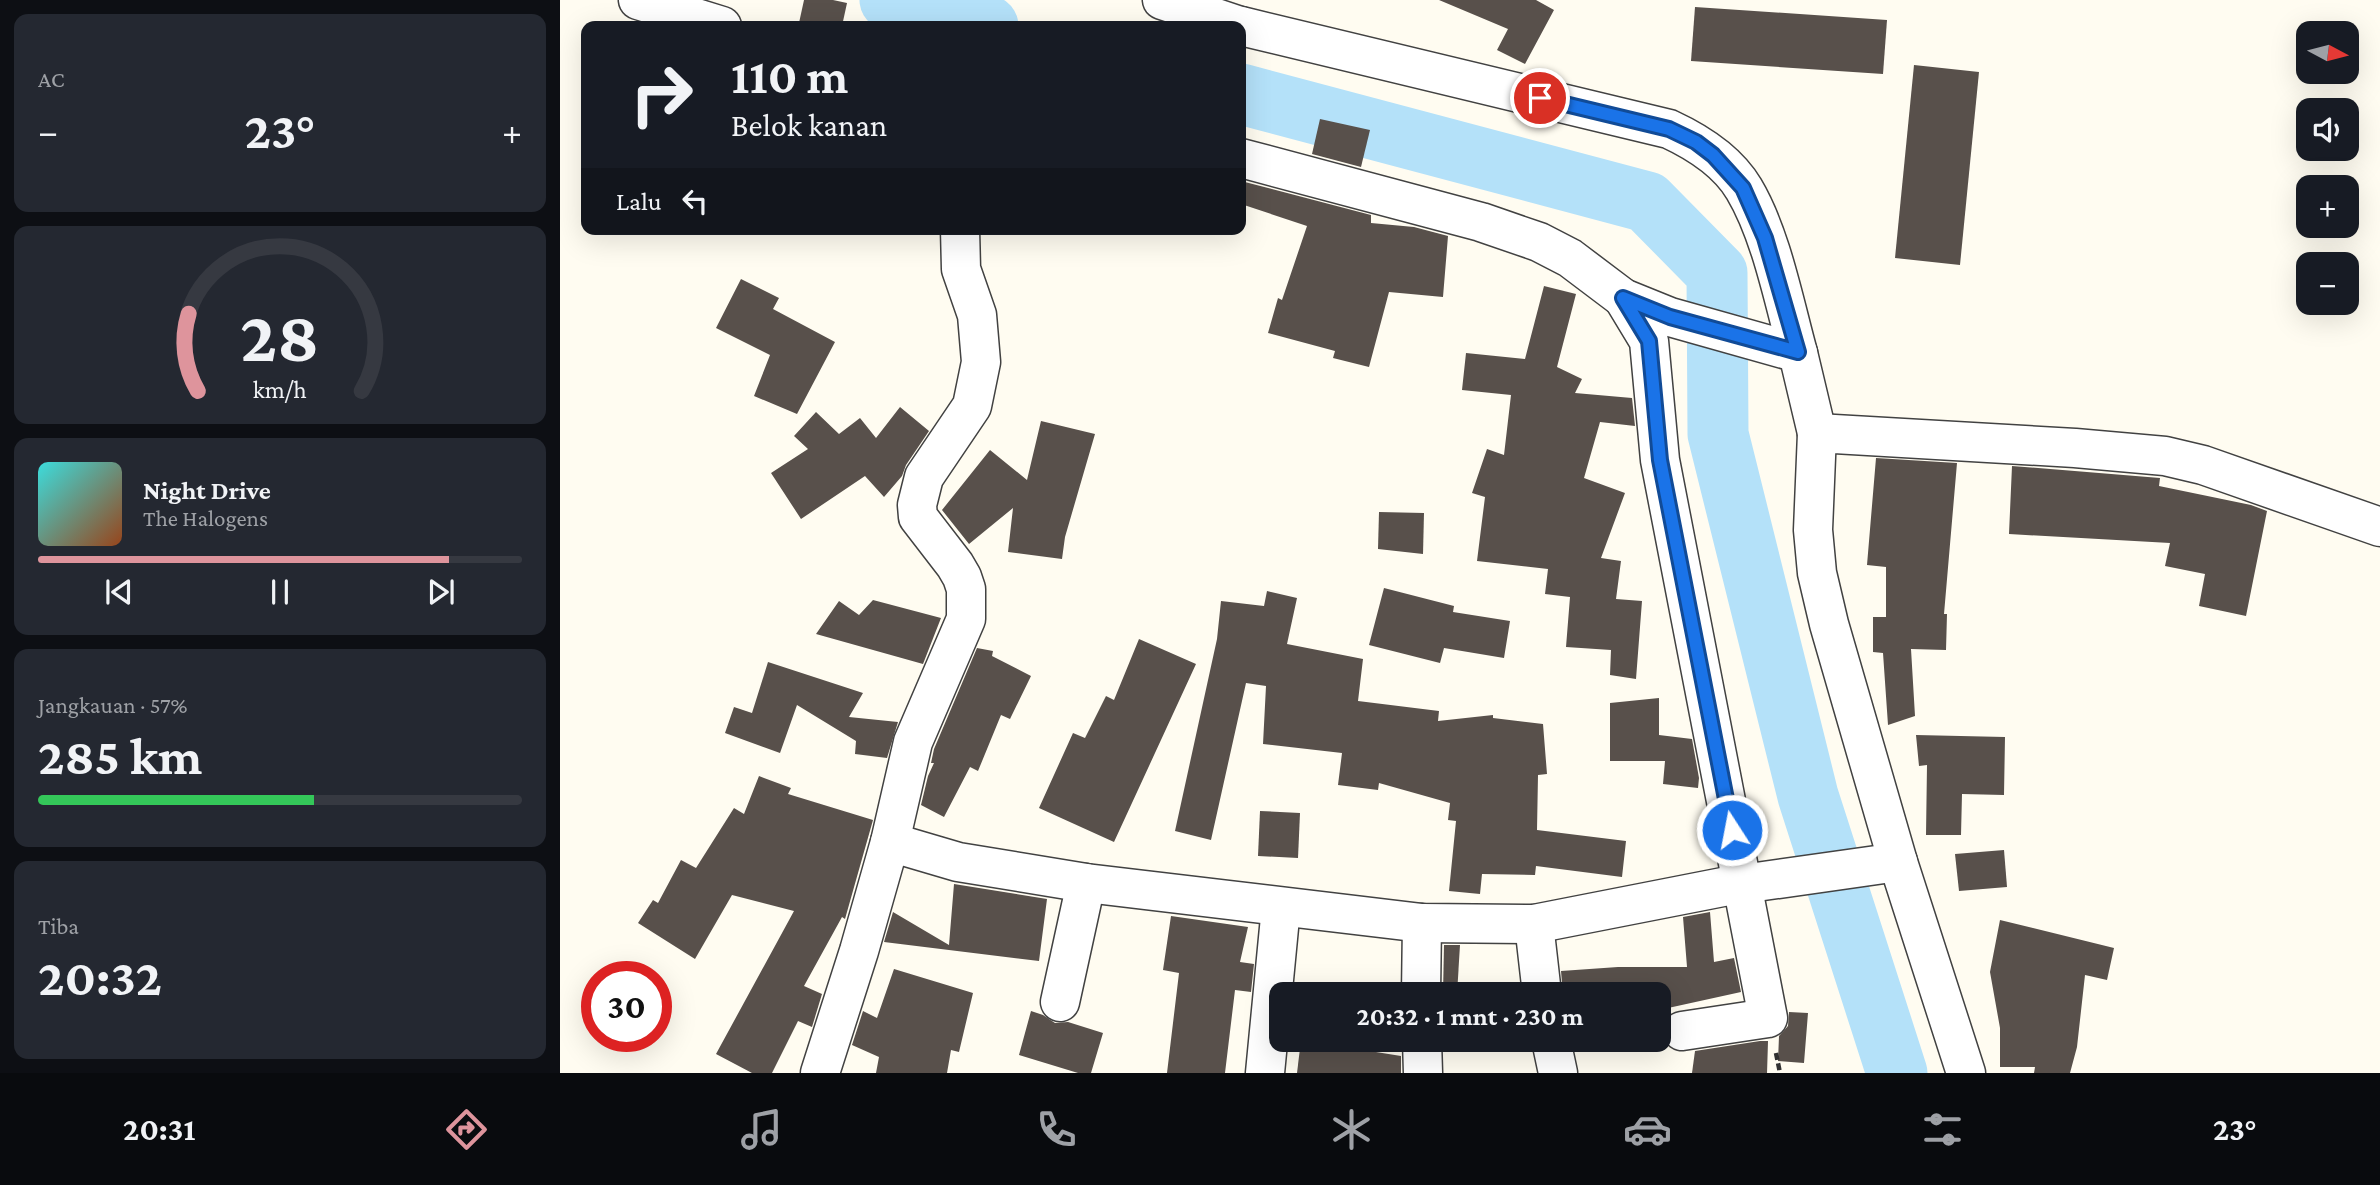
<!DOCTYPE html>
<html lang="id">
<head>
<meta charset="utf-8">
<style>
	body { margin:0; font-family:"Crimson Pro",serif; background:#242831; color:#f1f3f6; height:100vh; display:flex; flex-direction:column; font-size:26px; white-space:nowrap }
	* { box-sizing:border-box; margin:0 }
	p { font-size:23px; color:#9ea1a6 }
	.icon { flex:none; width:38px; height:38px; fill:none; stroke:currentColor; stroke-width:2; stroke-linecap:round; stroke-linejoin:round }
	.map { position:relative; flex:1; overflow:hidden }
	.panel { display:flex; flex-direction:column; gap:14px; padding:14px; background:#0d0f14; width:560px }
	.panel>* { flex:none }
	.banner { position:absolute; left:21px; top:21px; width:665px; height:214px; border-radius:14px; box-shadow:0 7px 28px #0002; background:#171b24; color:#f1f3f6; overflow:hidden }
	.needle { width:46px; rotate:97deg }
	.buttons { position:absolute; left:1736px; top:21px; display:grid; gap:14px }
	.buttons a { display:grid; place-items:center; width:63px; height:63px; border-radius:14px; background:#171b24; box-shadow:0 7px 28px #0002; font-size:35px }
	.speed { position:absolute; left:21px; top:961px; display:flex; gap:14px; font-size:35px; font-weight:700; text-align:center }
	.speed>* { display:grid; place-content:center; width:91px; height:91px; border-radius:50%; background:#171b24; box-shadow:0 7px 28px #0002; line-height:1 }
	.speed .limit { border:10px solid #d22; background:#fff; color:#111 }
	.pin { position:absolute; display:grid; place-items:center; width:60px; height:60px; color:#fff; margin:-30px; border:4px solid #fff; border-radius:50%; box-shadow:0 2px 7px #0007 }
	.me { position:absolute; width:77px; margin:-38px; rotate:349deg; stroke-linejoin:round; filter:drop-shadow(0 0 5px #0008) }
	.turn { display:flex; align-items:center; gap:24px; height:147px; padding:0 35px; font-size:32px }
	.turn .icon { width:91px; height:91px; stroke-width:2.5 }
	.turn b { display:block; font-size:49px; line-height:60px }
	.then { display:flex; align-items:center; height:66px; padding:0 35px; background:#0003; gap:14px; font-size:26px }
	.big { font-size:52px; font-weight:700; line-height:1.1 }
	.panel .widget { flex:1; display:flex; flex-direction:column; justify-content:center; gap:10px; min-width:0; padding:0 24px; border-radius:14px; background:#242831 }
	.panel .dial { align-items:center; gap:0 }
	.dial svg { height:182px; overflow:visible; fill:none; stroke:#363941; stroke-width:7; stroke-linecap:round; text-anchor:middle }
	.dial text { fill:#f1f3f6; stroke:none }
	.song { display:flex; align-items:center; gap:21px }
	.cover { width:84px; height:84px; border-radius:10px; background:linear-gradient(135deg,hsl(180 70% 55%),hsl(20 70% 35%)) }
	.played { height:7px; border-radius:4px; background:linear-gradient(90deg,#de949c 85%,#363941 85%) }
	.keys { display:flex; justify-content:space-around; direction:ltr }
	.heat { display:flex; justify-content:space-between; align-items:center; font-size:38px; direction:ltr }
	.charge { height:10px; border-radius:5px; background:linear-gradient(90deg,#34c759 57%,#363941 0) }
	.trip { position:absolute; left:709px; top:982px; width:402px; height:70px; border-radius:14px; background:#171b24; box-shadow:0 7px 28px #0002; font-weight:700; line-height:70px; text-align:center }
	.dock { display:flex; height:112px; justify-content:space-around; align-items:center; background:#090b0e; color:#9ea1a6 }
	.dock .icon { width:49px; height:49px }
	.dock .on { color:#de949c }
	.dock b { font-size:32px; color:#f1f3f6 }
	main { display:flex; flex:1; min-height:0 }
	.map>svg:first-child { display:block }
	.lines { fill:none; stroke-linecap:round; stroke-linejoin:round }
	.river { stroke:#b4e1f9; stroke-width:61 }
	.building { fill:#58504b }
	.minor-casing { stroke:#424242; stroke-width:41 }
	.path { stroke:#313131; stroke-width:4.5; stroke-dasharray:7 3.5; stroke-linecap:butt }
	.minor { stroke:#fff; stroke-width:38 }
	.route-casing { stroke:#114b97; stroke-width:18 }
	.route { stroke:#1a73e8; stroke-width:12 }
</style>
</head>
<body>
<main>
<section class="panel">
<div class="widget"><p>AC</p>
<div class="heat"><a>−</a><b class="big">23°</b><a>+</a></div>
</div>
<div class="widget dial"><svg viewBox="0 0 100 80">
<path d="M14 69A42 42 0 1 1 86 69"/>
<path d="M14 69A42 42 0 0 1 10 35" stroke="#de949c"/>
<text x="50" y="56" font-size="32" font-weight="700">28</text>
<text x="50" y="72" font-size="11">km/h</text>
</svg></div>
<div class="widget">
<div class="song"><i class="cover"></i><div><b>Night Drive</b><p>The Halogens</p></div></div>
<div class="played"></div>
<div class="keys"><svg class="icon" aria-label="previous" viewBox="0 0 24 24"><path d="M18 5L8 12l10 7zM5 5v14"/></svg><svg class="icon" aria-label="pause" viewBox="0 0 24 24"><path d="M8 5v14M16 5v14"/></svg><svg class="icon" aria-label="next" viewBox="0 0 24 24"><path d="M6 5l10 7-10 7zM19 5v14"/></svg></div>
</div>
<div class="widget"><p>Jangkauan · 57%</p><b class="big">285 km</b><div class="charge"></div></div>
<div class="widget"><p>Tiba</p><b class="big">20:32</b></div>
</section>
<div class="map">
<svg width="1820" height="1073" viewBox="0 0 1820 1073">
	<rect width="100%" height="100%" fill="#fffcf1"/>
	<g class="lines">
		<g class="river">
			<polyline points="330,0 428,26"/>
			<polyline points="681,94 1087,202 1157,273 1158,434 1248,796 1337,1073"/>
		</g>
	</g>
	<g class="building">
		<polygon points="244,0 273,0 287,3 282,26 253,26 239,23"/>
		<polygon points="879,0 976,0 994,10 965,64 937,50 948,29"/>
		<polygon points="1135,7 1327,20 1323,74 1131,61"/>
		<polygon points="1354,65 1419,72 1400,265 1335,258"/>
		<polygon points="760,119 810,130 801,167 752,154"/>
		<polygon points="681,181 811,215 811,223 854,227 888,236 883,297 829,292 809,367 773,358 775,351 708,333 718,298 722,300 747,226 681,204"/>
		<polygon points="181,279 219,298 213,309 275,342 237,414 194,396 210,355 156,328"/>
		<polygon points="984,286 1016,294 997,367 1022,379 1015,393 1072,398 1075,426 1040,422 1024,478 1065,493 1041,558 1061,561 1056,599 1082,601 1076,679 1050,675 1051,650 1006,647 1010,597 985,594 988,569 917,561 925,497 912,493 927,449 944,455 951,395 902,390 906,353 965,359"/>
		<polygon points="340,407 369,431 346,465 342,476 324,497 305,476 241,519 211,473 248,449 234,436 256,412 279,434 300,418 316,438"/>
		<polygon points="481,421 535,434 505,537 502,559 448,552 453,508 409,544 382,510 430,450 467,480"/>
		<polygon points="1316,458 1397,463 1384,614 1387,614 1386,650 1351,649 1355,716 1328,725 1323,653 1313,652 1313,617 1326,617 1326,567 1307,565"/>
		<polygon points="1452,466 1600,478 1599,486 1691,505 1707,511 1686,616 1639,606 1645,574 1605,566 1610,543 1449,534"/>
		<polygon points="819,512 864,513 863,554 818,549"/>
		<polygon points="824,588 894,606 893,612 950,621 944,658 884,648 880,663 809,645"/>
		<polygon points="707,591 737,598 727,644 803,659 798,701 879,711 878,721 933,715 933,718 983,724 987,774 978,775 977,830 1066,841 1062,877 976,866 975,875 922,874 920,894 889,891 896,821 888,820 890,803 819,783 818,790 778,785 782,753 703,744 706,686 686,683 651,840 615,831 657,639 661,601 704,606"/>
		<polygon points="313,600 381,618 363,664 256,634 279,601 299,615"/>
		<polygon points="579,639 636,664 554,842 479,808 513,733 525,738 546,696 554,700"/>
		<polygon points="417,648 433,651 432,656 471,676 450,719 441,715 418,771 410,767 384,817 361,805 368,776 374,763 371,763 374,749"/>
		<polygon points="208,662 303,693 289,717 338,722 327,758 295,754 296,741 237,705 220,753 165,733 174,707 192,713"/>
		<polygon points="1099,698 1099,735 1132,739 1139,778 1138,788 1103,784 1105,761 1050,761 1050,703"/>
		<polygon points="1356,735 1445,737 1444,795 1402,794 1401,835 1366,835 1367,765 1359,766"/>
		<polygon points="199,776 231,788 228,794 313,820 285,919 282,917 244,986 262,994 252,1027 238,1021 212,1073 192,1073 156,1054 234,911 172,895 135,959 78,923 93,900 98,903 121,860 136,868 174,808 184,814"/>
		<polygon points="700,811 740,813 738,858 698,856"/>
		<polygon points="1444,850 1447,887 1399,891 1395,854"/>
		<polygon points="394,884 487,899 479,961 324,942 333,912 389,945"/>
		<polygon points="1150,912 1154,962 1174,958 1181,992 1099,1010 1099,994 1003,994 1001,971 1058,967 1127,967 1123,917"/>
		<polygon points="611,916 688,927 680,962 694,964 691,992 675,990 665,1073 607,1073 619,973 603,970"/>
		<polygon points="1440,920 1554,948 1547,980 1525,975 1517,1047 1510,1073 1474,1073 1475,1067 1440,1067 1440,1028 1430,972"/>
		<polygon points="884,945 900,945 897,994 883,994"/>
		<polygon points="334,969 413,993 399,1052 391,1050 387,1073 316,1073 319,1057 292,1045 303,1011 317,1018"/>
		<polygon points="471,1011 483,1015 495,1023 508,1022 543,1033 531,1073 518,1073 459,1055"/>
		<polygon points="1229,1012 1248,1013 1244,1063 1218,1061 1219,1036 1228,1026"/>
		<polygon points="741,1040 841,1056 841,1073 737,1073"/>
		<polygon points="1200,1041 1208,1041 1207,1073 1132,1073 1135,1051"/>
	</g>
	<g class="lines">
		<defs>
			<g id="minor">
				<polyline points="78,0 162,26"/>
				<polyline points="602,0 680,26"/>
				<path d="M681,26L1109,129C1137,142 1168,162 1184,189C1211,234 1224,302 1238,353"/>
				<polyline points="681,158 921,222 979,242 1010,258 1063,298 1110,317 1238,353 1257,433"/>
				<polyline points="1063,298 1089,341 1100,460 1208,1018 1122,1031"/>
				<polyline points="330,842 398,862 526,883 862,923 974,924 1168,886 1338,862"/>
				<polyline points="974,924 982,994"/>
				<polyline points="861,994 862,923"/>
				<polyline points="500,1002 526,883"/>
				<polyline points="862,1040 863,1073"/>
				<polyline points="991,1040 998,1073"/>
				<polyline points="260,1073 299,951 330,842 353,742 406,619 406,589 402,577 395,565 358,517 357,505 364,477 412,406 421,362 417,315 401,269 400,229"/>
				<polyline points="705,1073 721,907"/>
				<polyline points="1406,1073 1338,862 1269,624 1257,573 1253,530 1257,433 1515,448 1605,456 1643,465 1820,527"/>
			</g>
		</defs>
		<use href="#minor" class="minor-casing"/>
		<polyline class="path" points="1216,1053 1220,1073"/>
		<use href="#minor" class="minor"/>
	</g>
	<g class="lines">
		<defs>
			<polyline id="route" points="980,98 1109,129 1136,142 1153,155 1183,188 1205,238 1238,352 1110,317 1063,298 1089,341 1100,460 1172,830"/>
		</defs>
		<use href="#route" class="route-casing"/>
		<use href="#route" class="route"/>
	</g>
</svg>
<div class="buttons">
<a><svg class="needle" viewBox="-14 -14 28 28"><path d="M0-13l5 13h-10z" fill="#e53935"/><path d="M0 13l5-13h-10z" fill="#9ea1a6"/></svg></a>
<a><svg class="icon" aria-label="sound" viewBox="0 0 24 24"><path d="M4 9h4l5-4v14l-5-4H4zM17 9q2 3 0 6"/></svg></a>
<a>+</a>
<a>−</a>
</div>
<div class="speed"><div class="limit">30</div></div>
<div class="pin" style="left:980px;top:98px;background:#d93025"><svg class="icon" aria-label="arrive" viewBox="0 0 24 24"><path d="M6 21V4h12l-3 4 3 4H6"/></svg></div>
<svg class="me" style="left:1172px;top:830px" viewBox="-20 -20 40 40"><circle r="17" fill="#1a73e8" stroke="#fff" stroke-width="3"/><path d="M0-11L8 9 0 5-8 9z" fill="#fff"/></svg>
<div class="trip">20:32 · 1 mnt · 230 m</div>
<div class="banner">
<div class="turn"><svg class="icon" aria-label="right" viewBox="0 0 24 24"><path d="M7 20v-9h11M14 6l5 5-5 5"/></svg><div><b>110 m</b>Belok kanan</div></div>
<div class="then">Lalu<svg class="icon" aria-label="left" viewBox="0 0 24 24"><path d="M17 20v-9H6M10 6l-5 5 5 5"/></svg></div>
</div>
</div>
</main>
<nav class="dock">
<b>20:31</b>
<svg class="icon on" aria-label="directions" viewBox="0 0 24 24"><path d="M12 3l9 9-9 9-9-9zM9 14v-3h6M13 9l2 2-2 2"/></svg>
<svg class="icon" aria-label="music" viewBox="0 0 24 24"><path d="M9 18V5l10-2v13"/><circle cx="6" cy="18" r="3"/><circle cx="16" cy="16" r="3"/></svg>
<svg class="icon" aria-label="phone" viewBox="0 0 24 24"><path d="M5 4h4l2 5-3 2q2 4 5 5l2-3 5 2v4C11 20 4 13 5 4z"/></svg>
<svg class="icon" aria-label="climate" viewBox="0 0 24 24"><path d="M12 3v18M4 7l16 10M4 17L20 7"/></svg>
<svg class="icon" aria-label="car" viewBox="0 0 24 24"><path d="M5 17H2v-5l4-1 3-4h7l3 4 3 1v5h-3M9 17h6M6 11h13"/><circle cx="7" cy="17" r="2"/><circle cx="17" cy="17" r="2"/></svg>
<svg class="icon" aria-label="filters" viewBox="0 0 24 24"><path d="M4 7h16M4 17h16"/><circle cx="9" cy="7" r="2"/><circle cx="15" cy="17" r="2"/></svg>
<b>23°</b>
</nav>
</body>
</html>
